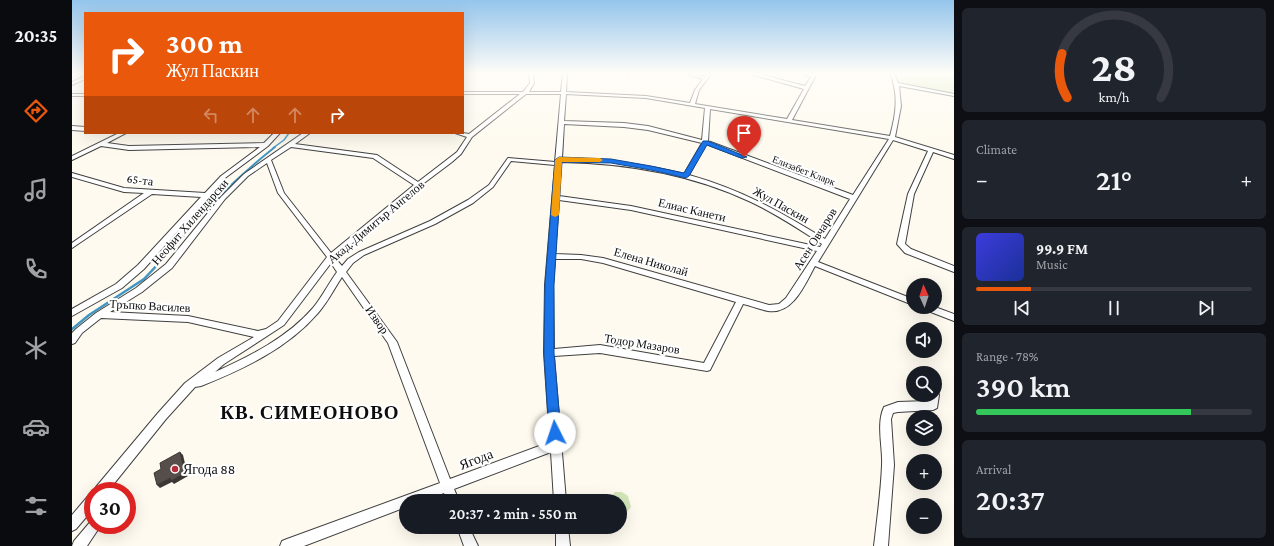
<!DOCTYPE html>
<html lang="en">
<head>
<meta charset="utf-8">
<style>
	body { margin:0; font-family:"Crimson Pro",serif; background:#20242c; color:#f1f3f6; height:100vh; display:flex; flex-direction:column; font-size:15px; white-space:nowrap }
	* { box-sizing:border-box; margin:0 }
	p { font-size:13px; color:#9ea1a6 }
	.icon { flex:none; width:22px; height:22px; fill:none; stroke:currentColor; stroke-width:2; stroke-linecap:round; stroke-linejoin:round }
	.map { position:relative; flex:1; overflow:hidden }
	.panel { display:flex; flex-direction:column; gap:8px; padding:8px; background:#0d0f14; width:320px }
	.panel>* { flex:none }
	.top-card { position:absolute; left:12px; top:12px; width:380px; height:122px; border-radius:0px; box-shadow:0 4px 16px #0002; background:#ea580c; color:#fff; overflow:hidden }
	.needle { width:26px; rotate:357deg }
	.buttons { position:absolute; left:834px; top:278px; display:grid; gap:8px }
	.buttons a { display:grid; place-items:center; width:36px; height:36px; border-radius:50%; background:#171b24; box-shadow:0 4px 16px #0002; font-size:20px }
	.speed { position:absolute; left:12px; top:482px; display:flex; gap:8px; font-size:20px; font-weight:700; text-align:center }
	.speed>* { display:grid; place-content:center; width:52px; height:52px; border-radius:50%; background:#171b24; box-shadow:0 4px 16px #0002; line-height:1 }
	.speed .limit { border:6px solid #d22; background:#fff; color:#111 }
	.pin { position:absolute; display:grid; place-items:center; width:34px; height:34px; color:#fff; margin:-41px -17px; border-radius:50% 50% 50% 0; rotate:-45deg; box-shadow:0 0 4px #0007 }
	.pin .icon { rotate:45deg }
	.me { position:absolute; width:44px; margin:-22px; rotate:356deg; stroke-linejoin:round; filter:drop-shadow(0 0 3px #0008) }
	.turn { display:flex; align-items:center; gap:14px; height:84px; padding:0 16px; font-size:18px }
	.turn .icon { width:52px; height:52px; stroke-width:2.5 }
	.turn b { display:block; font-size:28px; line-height:34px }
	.lanes { display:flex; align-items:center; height:38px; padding:0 16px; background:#0003; justify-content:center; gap:20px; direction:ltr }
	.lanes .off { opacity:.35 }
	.big { font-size:30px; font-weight:600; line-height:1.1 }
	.panel .tile { flex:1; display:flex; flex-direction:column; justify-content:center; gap:6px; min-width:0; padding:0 14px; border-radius:6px; background:#20242c }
	.panel .dial { align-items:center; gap:0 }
	.dial svg { height:104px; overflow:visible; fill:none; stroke:#363941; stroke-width:7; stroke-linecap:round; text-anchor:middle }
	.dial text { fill:#f1f3f6; stroke:none }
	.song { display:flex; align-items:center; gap:12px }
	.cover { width:48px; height:48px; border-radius:6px; background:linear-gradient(135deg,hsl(240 70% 55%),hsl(230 70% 35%)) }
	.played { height:4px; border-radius:2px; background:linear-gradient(90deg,#ea580c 20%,#363941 20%) }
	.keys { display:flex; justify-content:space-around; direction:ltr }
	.heat { display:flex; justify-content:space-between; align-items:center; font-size:22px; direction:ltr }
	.charge { height:6px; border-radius:3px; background:linear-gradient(90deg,#34c759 78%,#363941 0) }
	.trip { position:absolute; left:327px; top:494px; width:228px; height:40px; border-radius:20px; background:#171b24; box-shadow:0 4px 16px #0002; font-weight:600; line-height:40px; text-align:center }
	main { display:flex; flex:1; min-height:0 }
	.tab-bar { display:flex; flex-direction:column; width:72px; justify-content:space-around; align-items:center; background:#090b0e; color:#9ea1a6 }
	.tab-bar .icon { width:28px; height:28px }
	.tab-bar .on { color:#ea580c }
	.tab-bar b { font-size:18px; color:#f1f3f6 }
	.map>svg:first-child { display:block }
	.green { fill:#d3e6ba }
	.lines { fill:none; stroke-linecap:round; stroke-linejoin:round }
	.stream-far2 { stroke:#4296c4; stroke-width:1.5 }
	.stream-far1 { stroke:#4296c4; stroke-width:2 }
	.stream { stroke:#4296c4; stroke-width:2.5 }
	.street-casing { stroke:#404040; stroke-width:2 }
	.street { fill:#fff; fill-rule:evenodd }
	.shaded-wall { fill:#3c3734 }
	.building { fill:#554e4a; stroke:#3c3734 }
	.route { fill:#1a73e8; stroke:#114b97 }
	.slow { fill:#f59e0b }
	.poi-dot { fill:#b42e3a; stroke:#fff; stroke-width:1.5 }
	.labels { text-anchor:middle; stroke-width:4; stroke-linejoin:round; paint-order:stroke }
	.far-street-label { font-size:10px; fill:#0d0d0d; stroke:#fff }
	.street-label { font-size:12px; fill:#0d0d0d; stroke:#fff }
	.near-street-label { font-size:14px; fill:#0d0d0d; stroke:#fff }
	.near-poi-label { font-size:14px; fill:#0d0d0d; stroke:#fff; text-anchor:start }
	.near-district-label { font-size:19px; font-weight:bold; letter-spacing:1px; fill:#0d0d0d; stroke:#fff }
</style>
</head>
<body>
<main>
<nav class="tab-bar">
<b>20:35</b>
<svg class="icon on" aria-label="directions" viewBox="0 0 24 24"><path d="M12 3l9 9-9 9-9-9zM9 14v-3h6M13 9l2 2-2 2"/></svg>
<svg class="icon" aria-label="music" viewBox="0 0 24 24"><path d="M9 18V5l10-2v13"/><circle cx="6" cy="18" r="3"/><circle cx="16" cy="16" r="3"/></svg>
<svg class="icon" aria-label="phone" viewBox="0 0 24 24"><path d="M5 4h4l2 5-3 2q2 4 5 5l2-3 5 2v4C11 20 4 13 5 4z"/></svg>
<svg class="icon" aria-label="climate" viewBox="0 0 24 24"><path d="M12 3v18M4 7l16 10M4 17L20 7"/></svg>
<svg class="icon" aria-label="car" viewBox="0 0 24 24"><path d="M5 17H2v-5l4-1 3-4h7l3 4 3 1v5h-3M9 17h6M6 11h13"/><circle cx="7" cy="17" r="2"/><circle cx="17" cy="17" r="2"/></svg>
<svg class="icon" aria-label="filters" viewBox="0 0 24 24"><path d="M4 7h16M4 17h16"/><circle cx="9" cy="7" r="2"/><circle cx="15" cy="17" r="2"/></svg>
</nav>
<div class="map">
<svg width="882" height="546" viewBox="0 0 882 546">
	<rect width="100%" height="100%" fill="#fefaef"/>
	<g class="green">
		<polygon points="826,73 882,73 882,94 827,83"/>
		<polygon points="543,492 550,492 556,496 559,507 555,512 548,513 548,501 537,501 538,497"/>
	</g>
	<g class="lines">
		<polyline class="stream-far2" points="201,148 212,140 217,133"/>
		<path class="stream-far1" d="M103,246C133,209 165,177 203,147"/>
		<polyline class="stream" points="0,329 17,315 72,279 104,245"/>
		<defs>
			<g id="street">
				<path d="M457,73H461L462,83L457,92H489L491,73H495L494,92L574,96L618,103L623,90L631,79L611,73H618L633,77L636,73H640L627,90L623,104L715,119L732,89L675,73H683L733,86L739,77L728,73L740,74L741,73H745L720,120L818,136C824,114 827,95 818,73H822L826,83L882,94V96L827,86L829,106L823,137L882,155V159L861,152L842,194L833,244L839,249L882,266V272L833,253L825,244L836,194L856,151L821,140L746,262L841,299V305L743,266C733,284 721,315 696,311C688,309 679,306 671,304L638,370L635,371L528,353L482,356L494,501H482L479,452L382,489L387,501H375L372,493L351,501H334V507L232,546H208L210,541L215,539L368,483L316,343L270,277C262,289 255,303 246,313C215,349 171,369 129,386L123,387L94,419L36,491H22L24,487L86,413L113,383L146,358L182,337L116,322L29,318L10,333L3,343L0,344V333L4,329L24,313L64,288L94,264L149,197L172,174L231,133H238L223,144L305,155L346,182L385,152L395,137L383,133H391L397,134L448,94H391V92H451L458,83ZM454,94H489L483,162L436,158L417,185L396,200L358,221L287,252L276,259L270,266L263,258L348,186L380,162L389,154L400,137ZM494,94L574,98L633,108L630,140L576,126L552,123L492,121ZM638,109L817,139L781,195L636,141ZM492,124L552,127L576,130L630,143L612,174C572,164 531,159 490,158ZM634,144L778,199L753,239C707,211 670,190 617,175ZM219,147L301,158L342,185L259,253L212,193L199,160ZM439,161L483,165L473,285L472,353L478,442L378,479L325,342L274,272L281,263L292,255L363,224L401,203L421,187ZM489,162C555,163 619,174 679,202C704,214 727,229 750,244L748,247L559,206L487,196ZM195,163L206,193L255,257L206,321L194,329L186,331L116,316L38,312L70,292L100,268L153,199L176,176ZM487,200L559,210L745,251L714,298L707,304L697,305L531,258L509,255L483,254ZM483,259H509L531,263L664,302L632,363L528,345L482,349L481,285ZM259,263L265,272C257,283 250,297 241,308C215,338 178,356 143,372L152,364L212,325Z"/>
				<polygon points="554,73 558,73 558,74 556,75"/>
				<polygon points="13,76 13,79 0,85 0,82"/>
				<rect x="0" y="94" width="13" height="2"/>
				<polygon points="0,126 13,127 13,131 0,130"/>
				<polygon points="47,133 54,133 35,143 57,146 192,143 202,133 208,133 196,146 153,178 72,269 50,288 0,316 0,309 44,284 66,265 129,197 80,194 0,248 0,243 72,193 52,192 0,177 0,173 52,188 133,193 149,176 188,147 57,150 29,146 0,160 0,156"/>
				<polygon points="850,307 863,307 882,314 882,321 851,309"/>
				<path d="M863,391L866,392L867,395L865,408L861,410L826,412L821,413L819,419L822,465L816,546H802C805,519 809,492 810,465C811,447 804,424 812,407L826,402L856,401L857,395H863Z"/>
				<polygon points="21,493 21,509 4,529 0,531 0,515 17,495"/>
				<polygon points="21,520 21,525 29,525 15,546 0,546 2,541 19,521"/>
				<polygon points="385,527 397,527 406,546 392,546"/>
				<polygon points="484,527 496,527 498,546 484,546"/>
			</g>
		</defs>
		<use href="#street" class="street-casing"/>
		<use href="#street" class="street"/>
	</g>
	<polygon class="shaded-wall" points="108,452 111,455 116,476 102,484 100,482 88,488 85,485 98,478"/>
	<polygon class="building" points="108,452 113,473 99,481 98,478 85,485 82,473 89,469 88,463"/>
	<linearGradient id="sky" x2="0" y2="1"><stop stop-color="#94c5ec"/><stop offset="0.49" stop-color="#fffdf8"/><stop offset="1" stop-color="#fffdf8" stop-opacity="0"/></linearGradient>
	<rect width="882" height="150" fill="url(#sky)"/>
	<polygon class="route" points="631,141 636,141 675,157 669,158 635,145 617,176 614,178 579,170 539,163 490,162 482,285 482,353 489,433 487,437 483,439 479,437 477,433 472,353 473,285 483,160 487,157 539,159 579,166 612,173"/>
	<polygon class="slow" points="487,157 528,158 531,160 528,162 490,162 487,215 483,217 479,215 483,160"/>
	<circle class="poi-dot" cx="103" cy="469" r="4"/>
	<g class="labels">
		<g class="far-street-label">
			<text transform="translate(732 170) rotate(21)" y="4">Елизабет Кларк</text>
		</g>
		<g class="street-label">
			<text transform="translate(68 180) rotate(7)" y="4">65-та</text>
			<text transform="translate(709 205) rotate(29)" y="4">Жул Паскин</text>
			<text transform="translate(620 210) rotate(13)" y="4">Елиас Канети</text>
			<text transform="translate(118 222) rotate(-49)" y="4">Неофит Хилендарски</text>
			<text transform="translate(304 222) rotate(-40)" y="4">Акад. Димитър Ангелов</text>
			<text transform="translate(743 239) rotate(-58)" y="4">Асен Овчаров</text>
			<text transform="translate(579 262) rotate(16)" y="4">Елена Николай</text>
			<text transform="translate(78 306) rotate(3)" y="4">Тръпко Василев</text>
			<text transform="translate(305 320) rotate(55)" y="4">Извор</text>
			<text transform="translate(570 344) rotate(9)" y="4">Тодор Мазаров</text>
		</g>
		<g class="near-street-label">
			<text transform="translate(404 459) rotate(-21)" y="5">Ягода</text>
		</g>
		<g class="near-poi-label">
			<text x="111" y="474">Ягода 88</text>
		</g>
		<g class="near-district-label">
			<text x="238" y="419">КВ. СИМЕОНОВО</text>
		</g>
	</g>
</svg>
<div class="buttons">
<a><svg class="needle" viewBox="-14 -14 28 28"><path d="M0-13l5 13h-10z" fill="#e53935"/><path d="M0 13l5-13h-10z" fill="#9ea1a6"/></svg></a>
<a><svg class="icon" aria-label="sound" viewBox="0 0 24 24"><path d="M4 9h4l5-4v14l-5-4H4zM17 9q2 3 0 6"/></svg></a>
<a><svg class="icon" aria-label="search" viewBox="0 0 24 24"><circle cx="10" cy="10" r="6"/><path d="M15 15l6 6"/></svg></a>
<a><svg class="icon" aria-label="layers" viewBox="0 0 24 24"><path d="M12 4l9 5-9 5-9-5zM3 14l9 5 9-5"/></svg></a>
<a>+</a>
<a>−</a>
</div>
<div class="speed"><div class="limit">30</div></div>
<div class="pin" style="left:672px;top:157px;background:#d93025"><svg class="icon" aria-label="arrive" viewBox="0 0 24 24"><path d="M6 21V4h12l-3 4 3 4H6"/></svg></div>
<svg class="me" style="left:483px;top:433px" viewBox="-20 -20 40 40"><circle r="19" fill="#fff"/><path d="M0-13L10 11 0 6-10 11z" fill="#1a73e8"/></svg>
<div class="trip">20:37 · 2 min · 550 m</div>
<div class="top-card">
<div class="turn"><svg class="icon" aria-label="right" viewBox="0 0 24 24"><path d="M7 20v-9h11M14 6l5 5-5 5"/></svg><div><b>300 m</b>Жул Паскин</div></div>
<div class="lanes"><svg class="icon off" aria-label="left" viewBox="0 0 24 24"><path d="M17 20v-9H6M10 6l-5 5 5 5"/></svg><svg class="icon off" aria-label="ahead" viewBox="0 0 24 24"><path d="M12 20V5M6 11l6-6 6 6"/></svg><svg class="icon off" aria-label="ahead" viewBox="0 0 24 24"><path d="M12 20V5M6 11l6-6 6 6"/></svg><svg class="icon" aria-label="right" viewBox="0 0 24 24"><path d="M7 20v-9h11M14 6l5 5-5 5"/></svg></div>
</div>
</div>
<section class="panel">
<div class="tile dial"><svg viewBox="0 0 100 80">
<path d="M14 69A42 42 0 1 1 86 69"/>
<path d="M14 69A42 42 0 0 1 10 35" stroke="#ea580c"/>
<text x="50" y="56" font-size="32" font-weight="700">28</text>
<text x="50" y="72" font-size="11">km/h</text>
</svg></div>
<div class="tile"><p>Climate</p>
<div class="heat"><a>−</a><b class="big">21°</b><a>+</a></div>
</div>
<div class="tile">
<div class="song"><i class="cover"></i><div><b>99.9 FM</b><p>Music</p></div></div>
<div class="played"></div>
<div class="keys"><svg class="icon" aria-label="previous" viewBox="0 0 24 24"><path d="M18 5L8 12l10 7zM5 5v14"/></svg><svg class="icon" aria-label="pause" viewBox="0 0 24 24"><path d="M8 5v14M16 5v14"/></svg><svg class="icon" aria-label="next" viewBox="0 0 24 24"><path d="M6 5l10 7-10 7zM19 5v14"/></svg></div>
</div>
<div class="tile"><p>Range · 78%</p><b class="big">390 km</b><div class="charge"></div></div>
<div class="tile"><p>Arrival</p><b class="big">20:37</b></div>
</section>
</main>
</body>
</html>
